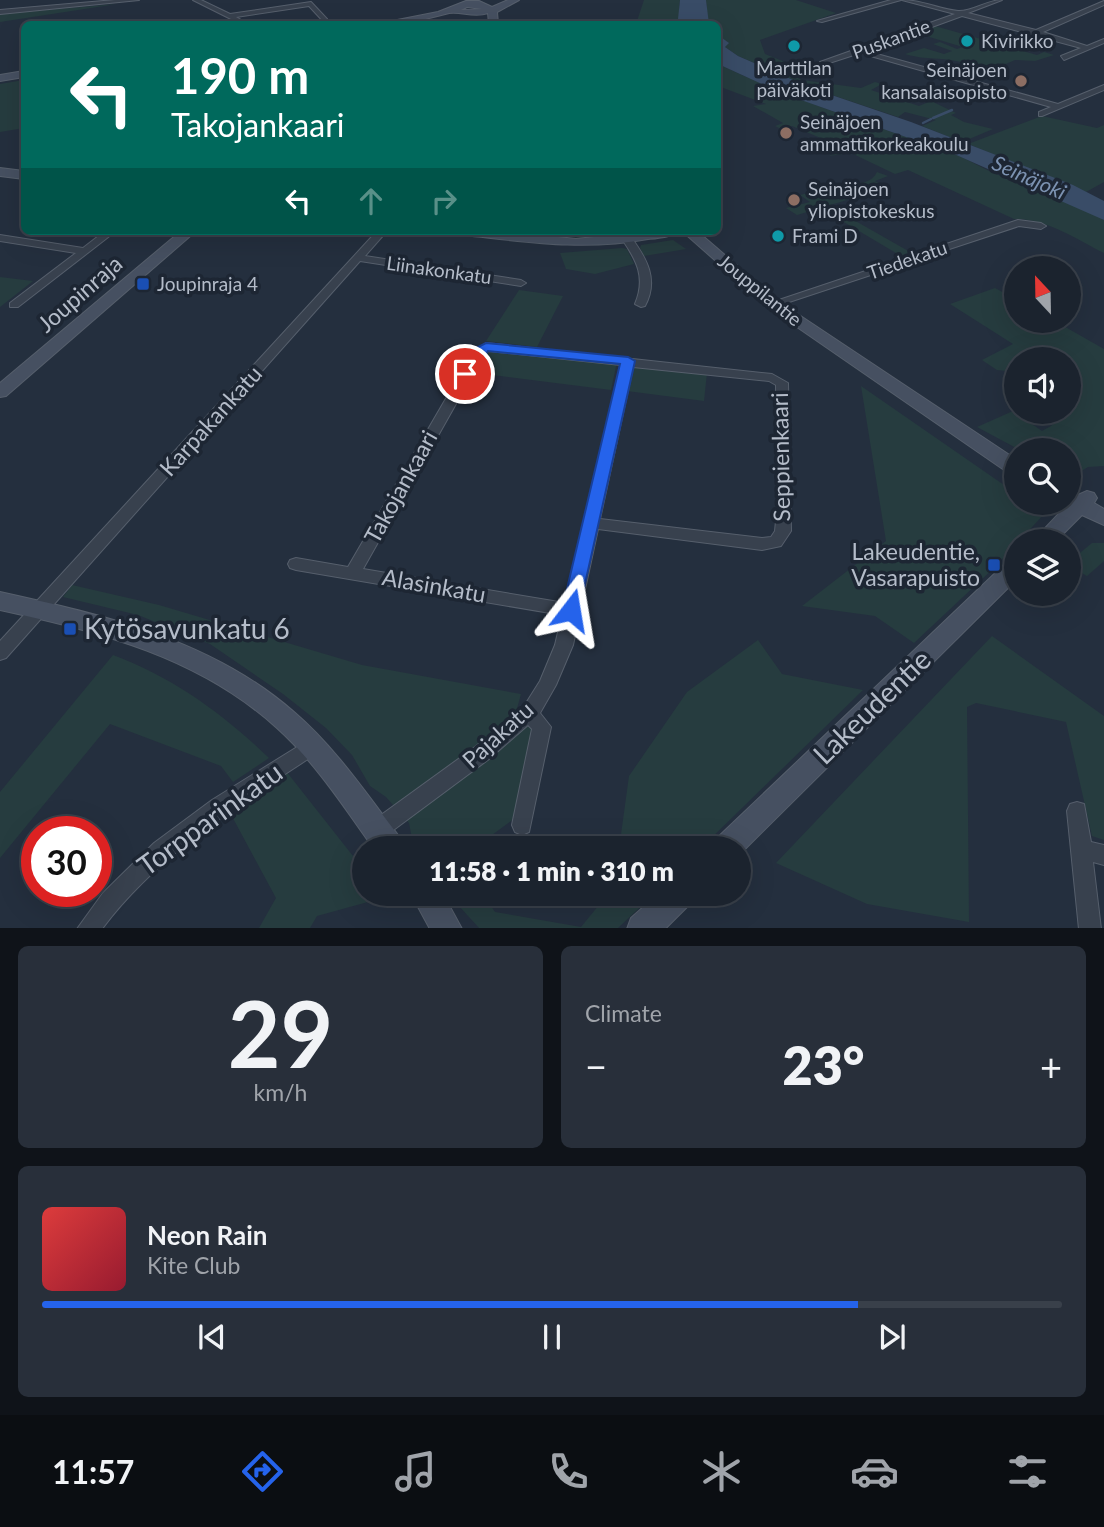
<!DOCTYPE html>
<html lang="en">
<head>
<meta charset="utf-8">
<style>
	body { margin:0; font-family:Lato,sans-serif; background:#282f3a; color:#f1f3f6; height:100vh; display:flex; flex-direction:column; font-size:26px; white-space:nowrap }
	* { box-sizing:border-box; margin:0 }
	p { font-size:23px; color:#a0a4aa }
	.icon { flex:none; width:38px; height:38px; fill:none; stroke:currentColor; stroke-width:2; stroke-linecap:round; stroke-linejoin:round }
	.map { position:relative; height:928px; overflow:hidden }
	.drawer { display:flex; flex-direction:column; gap:18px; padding:18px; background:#0f1319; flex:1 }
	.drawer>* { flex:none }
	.top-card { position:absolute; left:21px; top:21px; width:700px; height:214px; border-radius:10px; box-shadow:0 7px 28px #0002,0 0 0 2px #39404a; background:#00695c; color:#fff; overflow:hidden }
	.needle { width:46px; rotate:338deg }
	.buttons { position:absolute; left:1004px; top:256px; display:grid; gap:14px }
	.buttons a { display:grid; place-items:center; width:77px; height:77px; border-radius:50%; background:#1b232e; box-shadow:0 7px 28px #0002,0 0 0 2px #39404a; font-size:35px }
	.speed { position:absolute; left:21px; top:816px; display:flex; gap:14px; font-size:35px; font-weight:700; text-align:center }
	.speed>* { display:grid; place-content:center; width:91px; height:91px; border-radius:50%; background:#1b232e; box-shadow:0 7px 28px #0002,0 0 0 2px #39404a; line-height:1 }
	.speed .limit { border:10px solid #d22; background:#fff; color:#111 }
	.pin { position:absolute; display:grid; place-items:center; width:60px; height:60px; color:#fff; margin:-30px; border:4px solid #fff; border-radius:50%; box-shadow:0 2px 7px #0007 }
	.me { position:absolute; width:77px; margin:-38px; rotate:14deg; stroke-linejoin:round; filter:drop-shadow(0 0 5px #0008) }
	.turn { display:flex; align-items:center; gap:24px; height:147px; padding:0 35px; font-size:32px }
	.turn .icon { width:91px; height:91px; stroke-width:2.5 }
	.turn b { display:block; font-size:49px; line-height:60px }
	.lanes { display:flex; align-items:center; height:66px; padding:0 35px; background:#0003; justify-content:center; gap:35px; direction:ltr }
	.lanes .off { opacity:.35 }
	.big { font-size:52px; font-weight:800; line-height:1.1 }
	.drawer .tile { flex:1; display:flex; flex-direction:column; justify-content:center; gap:10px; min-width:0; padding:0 24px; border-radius:10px; background:#282f3a }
	.drawer .dial { align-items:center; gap:0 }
	.dial b { font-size:91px; line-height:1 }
	.song { display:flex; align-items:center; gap:21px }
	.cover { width:84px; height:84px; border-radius:10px; background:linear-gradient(135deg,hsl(0 70% 55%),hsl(350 70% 35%)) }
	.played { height:7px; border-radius:4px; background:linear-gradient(90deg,#2563eb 80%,#39404a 80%) }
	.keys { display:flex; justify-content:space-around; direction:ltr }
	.heat { display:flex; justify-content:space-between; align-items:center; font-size:38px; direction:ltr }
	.drawer .tiles { flex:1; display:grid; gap:18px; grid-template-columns:1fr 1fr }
	.tile:last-child { grid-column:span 2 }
	.trip { position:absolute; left:352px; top:836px; width:399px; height:70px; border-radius:35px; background:#1b232e; box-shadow:0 7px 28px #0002,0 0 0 2px #39404a; font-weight:800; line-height:70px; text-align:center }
	.menu { display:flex; height:112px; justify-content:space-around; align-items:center; background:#0b0e12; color:#a0a4aa }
	.menu .icon { width:49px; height:49px }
	.menu .current { color:#2563eb }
	.menu b { font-size:32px; color:#f1f3f6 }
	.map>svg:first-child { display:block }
	.green { fill:#263c3f }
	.water { fill:#394c67 }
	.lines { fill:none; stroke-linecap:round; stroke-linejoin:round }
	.stream { stroke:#394c67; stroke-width:2.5 }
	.street-casing { stroke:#565f6c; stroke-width:2 }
	.secondary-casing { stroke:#565f6c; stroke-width:2 }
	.street { fill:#38414e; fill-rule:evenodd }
	.secondary { fill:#465061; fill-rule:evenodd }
	.route { fill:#2563eb; stroke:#184099; stroke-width:2 }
	.culture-dot { fill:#0f9aa8; stroke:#1d2633; stroke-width:2.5 }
	.education-dot { fill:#8d6e63; stroke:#1d2633; stroke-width:2.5 }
	.transit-dot { fill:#1a4fb4; stroke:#1d2633; stroke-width:2.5 }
	.labels { text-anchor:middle; stroke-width:7; stroke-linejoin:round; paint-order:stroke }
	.far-street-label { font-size:19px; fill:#b4bcc9; stroke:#1d2633 }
	.far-poi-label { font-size:19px; fill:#b4bcc9; stroke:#1d2633; text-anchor:start }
	.far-water-label { font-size:21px; font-style:italic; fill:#7c92b1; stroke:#1d2633 }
	.street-label { font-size:23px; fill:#b4bcc9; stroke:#1d2633 }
	.poi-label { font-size:23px; fill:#b4bcc9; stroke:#1d2633; text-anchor:end }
	.near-poi-label { font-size:28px; fill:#b4bcc9; stroke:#1d2633; text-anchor:start }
	.near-street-label { font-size:28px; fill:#b4bcc9; stroke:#1d2633 }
</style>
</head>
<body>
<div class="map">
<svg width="1104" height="929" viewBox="0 0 1104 929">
	<rect width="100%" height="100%" fill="#242f3e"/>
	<g class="green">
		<polygon points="644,0 680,0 679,8 684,24 636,24"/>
		<polygon points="706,0 796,0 836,13 760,40 765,54 790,64 785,65 793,75 802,80 861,88 875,82 882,84 871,90 919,106 931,101 956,113 951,115 964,122 993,129 962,142 922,126 936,120 905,112 898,117 814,89 738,56 725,47 728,43 718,35 718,24 708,23"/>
		<polygon points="117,4 0,22 0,14"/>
		<path d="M935,26L1037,55L1044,52L1054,55L1035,61L1015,60L978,76L952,68L964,63C941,56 928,61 905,54L924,48L944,54L952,51L933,44L940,42L957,49L963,47L916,33Z"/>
		<path d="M718,64C793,100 873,125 952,153C968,159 981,168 996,174C1033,188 1070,200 1104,220V253C1076,239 1046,218 1014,219L908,170L895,174L851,153L829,156L840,150L820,140L823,139L792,126L781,129L775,126L783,123L753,106L766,104L718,86Z"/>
		<polygon points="24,80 24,128 0,132 0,84"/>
		<polygon points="1042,116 1097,128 1104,125 1104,182 1086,192 968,144"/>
		<path d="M877,172L888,176L875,181L880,184L847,200L797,215L786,208L810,202L800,195L812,192L823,198L846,192L834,184C848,182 870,188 877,172Z"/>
		<polygon points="837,207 848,213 845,215 910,252 901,256 827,212"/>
		<polygon points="508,231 633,231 581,238"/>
		<polygon points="673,240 686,249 644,256 640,248 641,245"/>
		<polygon points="622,248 627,249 634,264 595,274 566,269 560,253"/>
		<polygon points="0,277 33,281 0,307"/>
		<polygon points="995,288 1017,300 1017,320 1053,320 1104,349 1104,466 1088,467 1072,477 1069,476 1069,450 1020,450 977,427 1013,411 1042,431 1051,426 1065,411 1069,411 1069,359 1017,359 1017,372 997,370 982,360 1013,344 950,304"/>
		<polygon points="519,290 563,296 537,347 486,341"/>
		<polygon points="490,348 617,362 611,390 477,373"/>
		<polygon points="633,365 707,373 704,401 627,391"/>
		<polygon points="861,386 1017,494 1017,502 1029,502 1045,513 997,565 914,643 875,616 802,606 886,541"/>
		<polygon points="1092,543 1104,543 1104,561 1087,576 1069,566 1069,562"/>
		<polygon points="72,585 159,605 362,665 521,694 516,712 534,728 515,818 473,849 414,849 409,823 386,797 370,786 352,755 326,728 283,694 210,644 138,615 63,597"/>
		<polygon points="992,636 1104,716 1104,840 1092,836 1066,722 976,703 967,707 969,922 867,904 776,863"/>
		<polygon points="758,640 782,674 863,690 700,849 619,849 629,776 687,692"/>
		<path d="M113,655C174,678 222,713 269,758L233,782L221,766L110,724L0,858V792Z"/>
		<polygon points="286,771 364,870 364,894 383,894 386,897 317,916 310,928 259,928 276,898 228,809"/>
		<polygon points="448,894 483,894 495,912 581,927 608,894 654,894 618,928 480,929"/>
	</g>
	<g class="water">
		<polygon points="680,0 706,0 709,24 684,24 678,19"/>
		<polygon points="718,35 729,43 725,47 738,56 814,89 911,122 1073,185 1104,201 1104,220 954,154 784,94 718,64"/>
	</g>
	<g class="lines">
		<g class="stream">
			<polyline points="933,118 952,110"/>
			<polyline points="923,123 931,119"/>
		</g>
		<defs>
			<g id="street">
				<polygon points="115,0 139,0 0,14 0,10"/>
				<polygon points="193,0 201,0 230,14 311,2 327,19 322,20 309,6 236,17 248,24 241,24"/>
				<polygon points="891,0 901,0 822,22 817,21"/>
				<path d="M902,0C922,0 939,9 958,11C972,12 987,0 1002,0L968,13L1036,30L1104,1V5L1043,32L1087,46L1104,39V43L1064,60L1061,56L1081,48L962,16L866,51L1058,104L1104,85V90L1042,116H1039V112L1051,107L860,53L820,66V62L955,14Z"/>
				<polygon points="1018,220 1041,223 1046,226 1041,229 1019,226 777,306 769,306 767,304"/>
				<polygon points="105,231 116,231 18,307 10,307 10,303 76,253 0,241 0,235 83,248"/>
				<polygon points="377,231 387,231 365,256 521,280 526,283 521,286 360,261 6,658 0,660 0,641"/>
				<path d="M627,236L631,237C647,259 659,280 645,306L641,307L635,304C646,278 637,261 622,239Z"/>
				<path d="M486,343L772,374L788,383L791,531L781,546L762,550L598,529L573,645L556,685L540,713L551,727L529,832L522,835L515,832L512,825L532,729L528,725L489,759L384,837L377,840L370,837L367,830L370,823L475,747L523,708L540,681L555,645L562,615L296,570L290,568L288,564L290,560L296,558L348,567L473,352ZM488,351L621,365L565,603L363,569L484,354ZM633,367L769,381L776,385L777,511L775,531L771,537L762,538L600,519Z"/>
				<path d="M310,739L317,741L319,747L317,753C239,805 159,853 102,929H77L103,893L154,843L212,800Z"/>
				<polygon points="1077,802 1084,804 1091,842 1104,845 1104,865 1093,862 1101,929 1079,929 1067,811 1070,804"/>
			</g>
			<g id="secondary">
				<path d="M508,0H519L497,12L498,24H489L488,13C474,18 461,11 449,13C426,19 400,26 377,24L438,12L466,1H479L492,7ZM467,7L482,9L461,10Z"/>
				<polygon points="24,71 24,77 0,81 0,75"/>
				<polygon points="0,168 24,171 24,179 0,176"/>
				<polygon points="181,231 196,231 6,396 0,397 0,383"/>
				<path d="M457,231H503L576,239L649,231H679C672,237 658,238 648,239C583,251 529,242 464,235Z"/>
				<polygon points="682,231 697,231 778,301 1017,460 1017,475 1010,474 768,307"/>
				<polygon points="1087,491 1094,493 1097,498 1094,503 1104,509 1104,525 1082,515 1056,541 1033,541 1066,506 1062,502 1069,502 1069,494 1078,495"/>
				<polygon points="1017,558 1017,579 738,856 738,849 712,849 716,839 1009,560"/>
				<path d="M0,592C104,615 212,640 294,712C336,748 368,796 401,839L405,849H374C344,807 315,762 277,728C199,657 100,632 0,610Z"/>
				<polygon points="411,894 443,894 462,929 430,929"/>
				<polygon points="658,894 695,894 690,904 665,929 627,929 631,918"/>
			</g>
		</defs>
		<use href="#street" class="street-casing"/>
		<use href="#secondary" class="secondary-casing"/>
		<use href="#street" class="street"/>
		<use href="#secondary" class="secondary"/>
	</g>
	<polygon class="route" points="486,343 628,357 635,361 578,615 571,617 565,615 562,610 620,364 488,351 470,378 460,378 458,374 474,349"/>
	<g class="culture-dot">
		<circle cx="967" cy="41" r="7"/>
		<circle cx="794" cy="46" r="7"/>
		<circle cx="778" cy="236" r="7"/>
	</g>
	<g class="education-dot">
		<circle cx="1021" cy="81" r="7"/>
		<circle cx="786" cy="133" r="7"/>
		<circle cx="794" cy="200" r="7"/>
	</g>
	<g class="transit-dot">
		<rect x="136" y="277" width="14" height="14" rx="3.5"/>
		<rect x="987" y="558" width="14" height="14" rx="3.5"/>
		<rect x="63" y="622" width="14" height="14" rx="3.5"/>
	</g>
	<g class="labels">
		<g class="far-street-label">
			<text transform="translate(891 39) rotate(-20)" y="7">Puskantie</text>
			<text transform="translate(907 260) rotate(-19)" y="7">Tiedekatu</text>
			<text transform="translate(439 270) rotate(8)" y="7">Liinakonkatu</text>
			<text transform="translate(760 290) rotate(39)" y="7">Jouppilantie</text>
		</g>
		<g class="far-poi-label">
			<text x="981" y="48">Kivirikko</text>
			<text x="794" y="75" text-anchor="middle">Marttilan<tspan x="794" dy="22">päiväkoti</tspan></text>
			<text x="1007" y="77" text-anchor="end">Seinäjoen<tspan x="1007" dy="22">kansalaisopisto</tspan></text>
			<text x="800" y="129">Seinäjoen<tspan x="800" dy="22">ammattikorkeakoulu</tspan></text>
			<text x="808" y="196">Seinäjoen<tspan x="808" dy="22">yliopistokeskus</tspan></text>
			<text x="792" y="243">Frami D</text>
			<text x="157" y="291">Joupinraja 4</text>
		</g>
		<g class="far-water-label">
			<text transform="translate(1029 178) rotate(24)" y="7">Seinäjoki</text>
		</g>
		<g class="street-label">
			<text transform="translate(80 294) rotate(-41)" y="8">Joupinraja</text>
			<text transform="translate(211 421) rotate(-48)" y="8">Karpakankatu</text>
			<text transform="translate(781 457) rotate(-91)" y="8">Seppienkaari</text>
			<text transform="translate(401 487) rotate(-61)" y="8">Takojankaari</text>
			<text transform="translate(434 586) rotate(10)" y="8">Alasinkatu</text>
			<text transform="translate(498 735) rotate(-42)" y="8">Pajakatu</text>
		</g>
		<g class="poi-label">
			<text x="980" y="560">Lakeudentie,<tspan x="980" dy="26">Vasarapuisto</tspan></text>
		</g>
		<g class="near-poi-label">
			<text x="84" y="639">Kytösavunkatu 6</text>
		</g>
		<g class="near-street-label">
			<text transform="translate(872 707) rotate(-44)" y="10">Lakeudentie</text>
			<text transform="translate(210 819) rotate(-36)" y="10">Torpparinkatu</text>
		</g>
	</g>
</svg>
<div class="buttons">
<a><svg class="needle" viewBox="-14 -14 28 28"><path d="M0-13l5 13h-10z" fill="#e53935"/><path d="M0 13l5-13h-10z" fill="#a0a4aa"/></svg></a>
<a><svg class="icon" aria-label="sound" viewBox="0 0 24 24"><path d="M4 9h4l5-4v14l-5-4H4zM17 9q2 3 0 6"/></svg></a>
<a><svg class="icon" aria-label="search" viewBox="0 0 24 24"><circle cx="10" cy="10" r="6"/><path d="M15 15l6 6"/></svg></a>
<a><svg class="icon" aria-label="layers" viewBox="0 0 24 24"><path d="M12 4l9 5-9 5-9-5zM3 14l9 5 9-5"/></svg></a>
</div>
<div class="speed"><div class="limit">30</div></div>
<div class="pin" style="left:465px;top:374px;background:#d93025"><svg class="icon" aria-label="arrive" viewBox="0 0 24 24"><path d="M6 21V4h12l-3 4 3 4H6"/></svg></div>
<svg class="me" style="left:571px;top:610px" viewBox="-20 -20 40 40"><path d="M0-17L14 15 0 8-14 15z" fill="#2563eb" stroke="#fff" stroke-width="4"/></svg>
<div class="trip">11:58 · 1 min · 310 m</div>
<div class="top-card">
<div class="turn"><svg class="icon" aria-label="left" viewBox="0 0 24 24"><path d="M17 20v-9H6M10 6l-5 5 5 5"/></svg><div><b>190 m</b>Takojankaari</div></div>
<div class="lanes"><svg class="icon" aria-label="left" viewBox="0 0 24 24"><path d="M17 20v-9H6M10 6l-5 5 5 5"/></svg><svg class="icon off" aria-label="ahead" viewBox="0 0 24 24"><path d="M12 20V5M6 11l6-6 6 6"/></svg><svg class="icon off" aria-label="right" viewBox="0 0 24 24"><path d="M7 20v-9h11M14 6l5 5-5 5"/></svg></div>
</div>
</div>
<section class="drawer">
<div class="tiles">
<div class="tile dial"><b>29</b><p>km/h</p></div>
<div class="tile"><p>Climate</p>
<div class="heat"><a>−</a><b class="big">23°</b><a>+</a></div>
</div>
<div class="tile">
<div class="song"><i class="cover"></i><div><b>Neon Rain</b><p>Kite Club</p></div></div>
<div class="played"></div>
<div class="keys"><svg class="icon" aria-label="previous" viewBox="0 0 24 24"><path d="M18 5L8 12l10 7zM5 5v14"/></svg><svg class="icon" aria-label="pause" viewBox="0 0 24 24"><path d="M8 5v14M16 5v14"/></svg><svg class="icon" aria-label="next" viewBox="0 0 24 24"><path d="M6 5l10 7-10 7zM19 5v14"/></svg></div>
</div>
</div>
</section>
<nav class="menu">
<b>11:57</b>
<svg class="icon current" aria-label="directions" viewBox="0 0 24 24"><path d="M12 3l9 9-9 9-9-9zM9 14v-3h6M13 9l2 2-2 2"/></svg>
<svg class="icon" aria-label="music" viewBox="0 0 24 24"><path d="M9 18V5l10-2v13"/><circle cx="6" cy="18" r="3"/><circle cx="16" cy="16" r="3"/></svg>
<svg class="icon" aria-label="phone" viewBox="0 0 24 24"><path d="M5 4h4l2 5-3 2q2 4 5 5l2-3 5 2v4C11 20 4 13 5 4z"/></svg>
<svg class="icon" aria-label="climate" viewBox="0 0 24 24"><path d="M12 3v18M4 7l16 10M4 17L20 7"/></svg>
<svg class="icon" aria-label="car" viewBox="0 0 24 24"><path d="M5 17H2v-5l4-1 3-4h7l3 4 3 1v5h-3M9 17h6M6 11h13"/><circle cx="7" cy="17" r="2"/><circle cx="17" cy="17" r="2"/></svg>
<svg class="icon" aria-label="filters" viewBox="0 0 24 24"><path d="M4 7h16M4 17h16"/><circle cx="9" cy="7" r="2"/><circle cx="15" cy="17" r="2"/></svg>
</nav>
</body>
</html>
